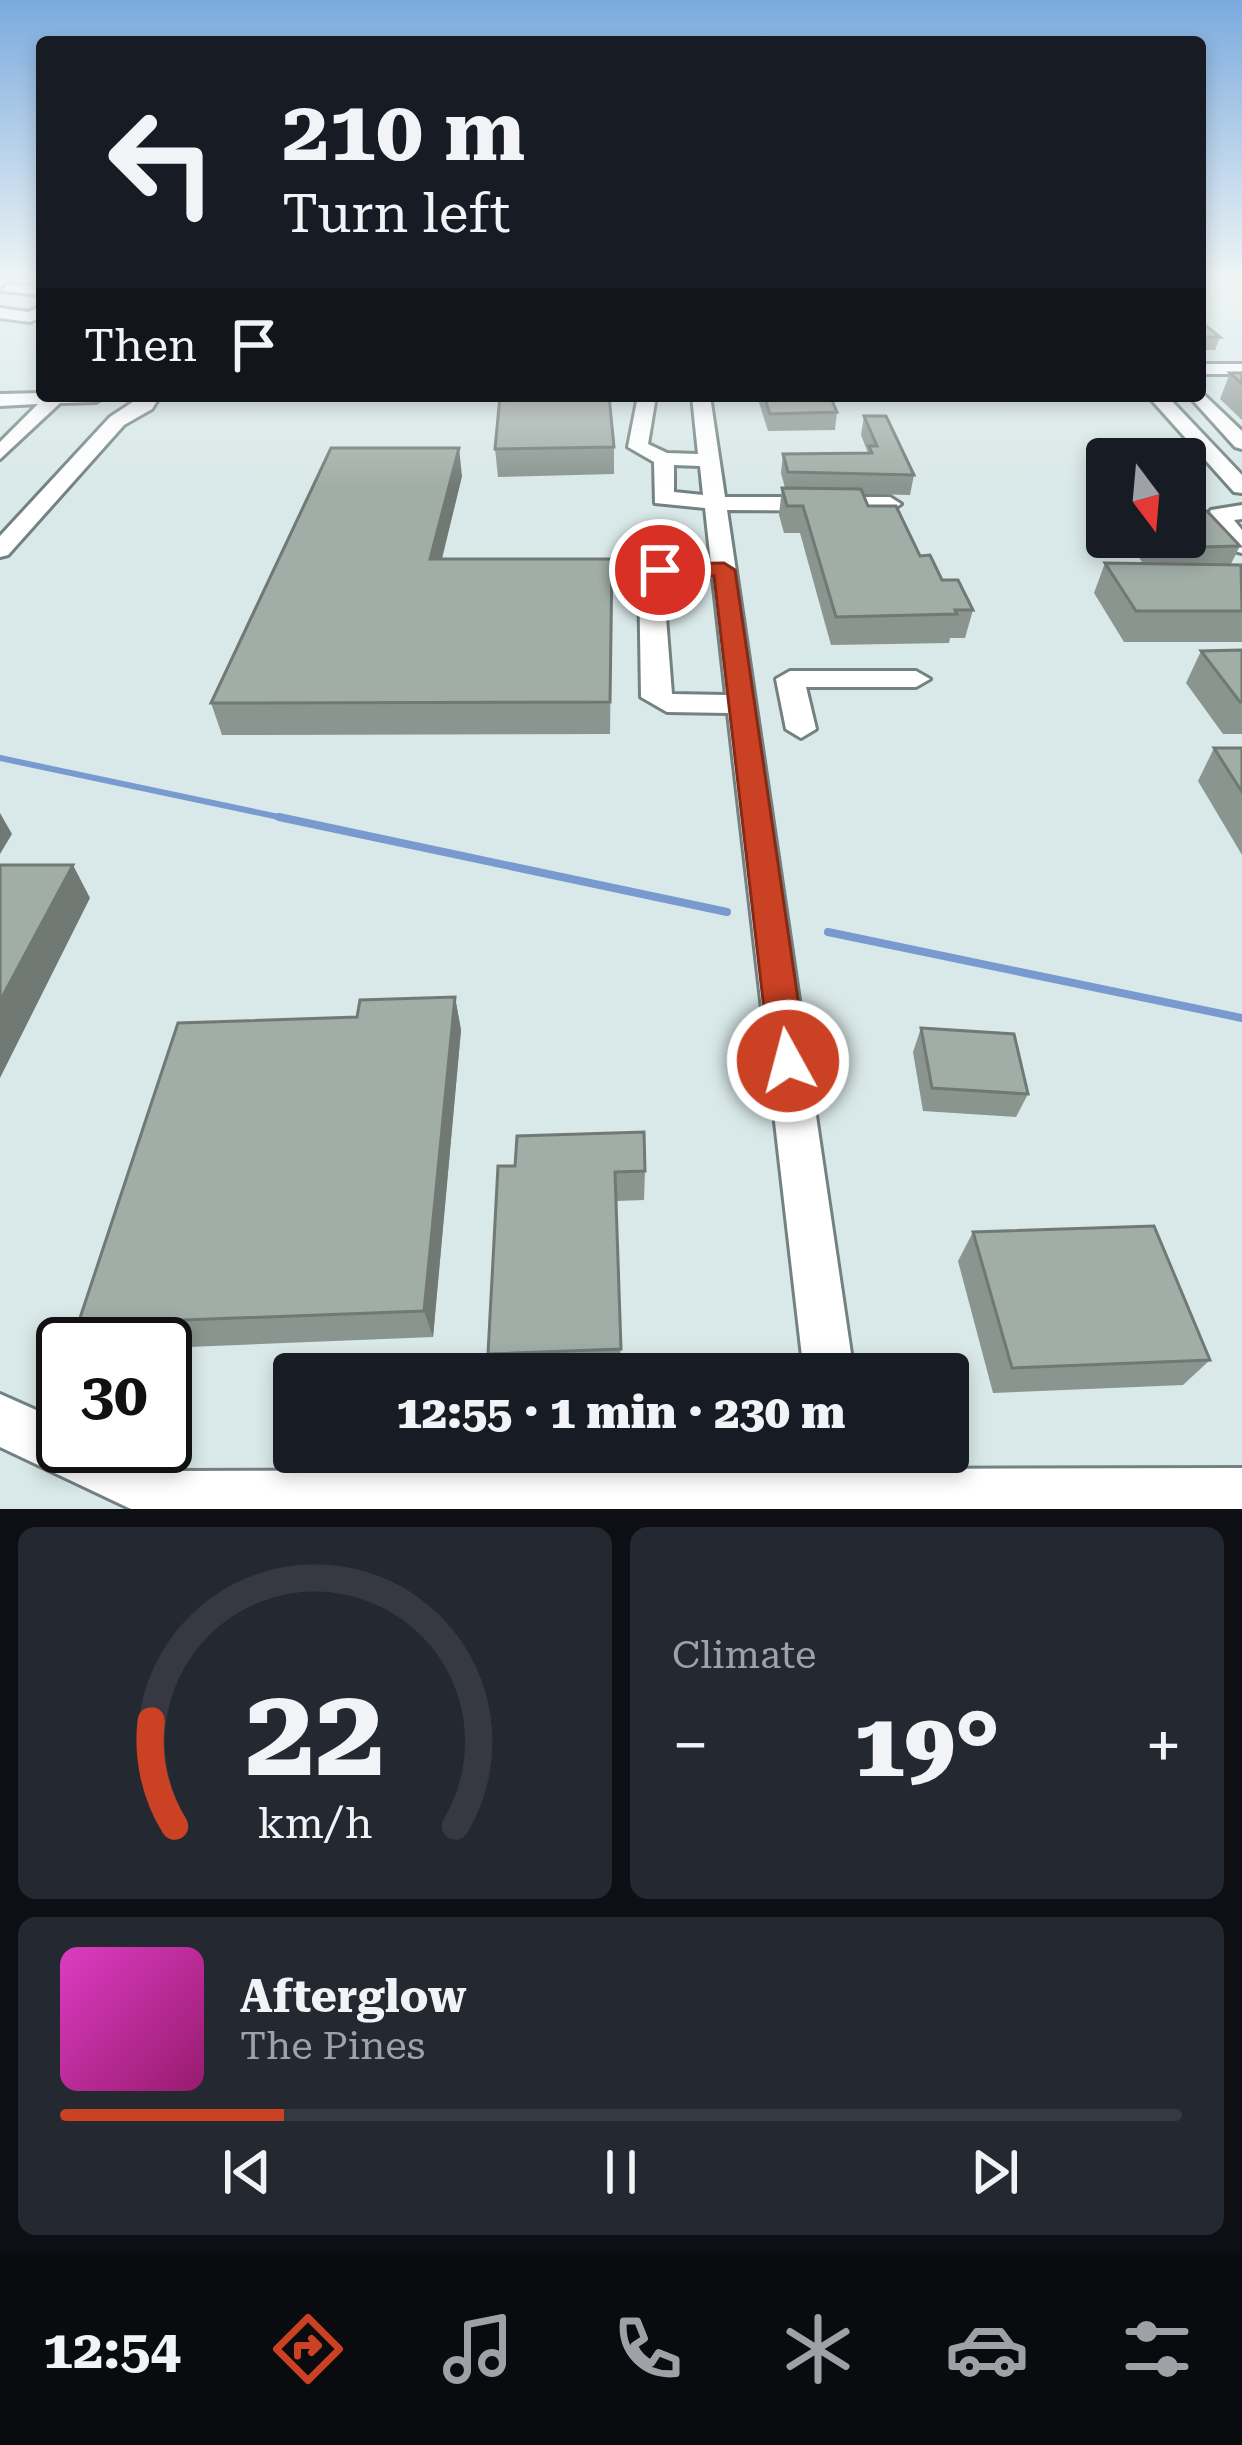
<!DOCTYPE html>
<html lang="en">
<head>
<meta charset="utf-8">
<style>
	body { margin:0; font-family:"Roboto Serif",serif; background:#242831; color:#f1f3f6; height:100vh; display:flex; flex-direction:column; font-size:45px; white-space:nowrap }
	* { box-sizing:border-box; margin:0 }
	p { font-size:39px; color:#9ea1a6 }
	.icon { flex:none; width:66px; height:66px; fill:none; stroke:currentColor; stroke-width:2; stroke-linecap:round; stroke-linejoin:round }
	.map { position:relative; height:1509px; overflow:hidden }
	.side { display:flex; flex-direction:column; gap:18px; padding:18px; background:#0d0f14; flex:1 }
	.side>* { flex:none }
	.guide { position:absolute; left:36px; top:36px; width:1170px; height:366px; border-radius:12px; box-shadow:0 6px 18px #0003; background:#171b24; color:#f1f3f6; overflow:hidden }
	.needle { width:78px; rotate:164deg }
	.fabs { position:absolute; left:1086px; top:438px; display:grid; gap:24px }
	.fabs a { display:grid; place-items:center; width:120px; height:120px; border-radius:12px; background:#171b24; box-shadow:0 6px 18px #0003; font-size:60px }
	.speed { position:absolute; left:36px; top:1317px; display:flex; gap:24px; font-size:60px; font-weight:700; text-align:center }
	.speed>* { display:grid; place-content:center; width:156px; height:156px; border-radius:50%; background:#171b24; box-shadow:0 6px 18px #0003; line-height:1 }
	.speed .limit { border:6px solid #111; border-radius:18px; background:#fff; color:#111 }
	.pin { position:absolute; display:grid; place-items:center; width:102px; height:102px; color:#fff; margin:-51px; border:6px solid #fff; border-radius:50%; box-shadow:0 3px 12px #0007 }
	.me { position:absolute; width:132px; margin:-66px; rotate:353deg; stroke-linejoin:round; filter:drop-shadow(0 0 9px #0008) }
	.turn { display:flex; align-items:center; gap:42px; height:252px; padding:0 48px; font-size:54px }
	.turn .icon { width:156px; height:156px; stroke-width:2.5 }
	.turn b { display:block; font-size:84px; line-height:102px }
	.then { display:flex; align-items:center; height:114px; padding:0 48px; background:#0003; gap:24px; font-size:45px }
	.big { font-size:90px; font-weight:800; line-height:1.1 }
	.side .widget { flex:1; display:flex; flex-direction:column; justify-content:center; gap:18px; min-width:0; padding:0 42px; border-radius:18px; background:#242831 }
	.side .dial { align-items:center; gap:0 }
	.dial svg { height:312px; overflow:visible; fill:none; stroke:#363941; stroke-width:7; stroke-linecap:round; text-anchor:middle }
	.dial text { fill:#f1f3f6; stroke:none }
	.song { display:flex; align-items:center; gap:36px }
	.cover { width:144px; height:144px; border-radius:18px; background:linear-gradient(135deg,hsl(310 70% 55%),hsl(320 70% 35%)) }
	.played { height:12px; border-radius:6px; background:linear-gradient(90deg,#cb4124 20%,#363941 20%) }
	.keys { display:flex; justify-content:space-around; direction:ltr }
	.heat { display:flex; justify-content:space-between; align-items:center; font-size:66px; direction:ltr }
	.side .tiles { flex:1; display:grid; gap:18px; grid-template-columns:1fr 1fr }
	.widget:last-child { grid-column:span 2 }
	.trip { position:absolute; left:273px; top:1353px; width:696px; height:120px; border-radius:12px; background:#171b24; box-shadow:0 6px 18px #0003; font-weight:800; line-height:120px; text-align:center }
	.tabs { display:flex; height:192px; justify-content:space-around; align-items:center; background:#090b0e; color:#9ea1a6 }
	.tabs .icon { width:84px; height:84px }
	.tabs .selected { color:#cb4124 }
	.tabs b { font-size:54px; color:#f1f3f6 }
	.map>svg:first-child { display:block }
	.lines { fill:none; stroke-linecap:round; stroke-linejoin:round }
	.stream-far1 { stroke:#799acf; stroke-width:6 }
	.stream { stroke:#799acf; stroke-width:8 }
	.minor-casing { stroke:#738181; stroke-width:6 }
	.minor { fill:#fff; fill-rule:evenodd }
	.wall { fill:#8a9590 }
	.shaded-wall { fill:#717975 }
	.building { fill:#a1ada7; stroke:#717975; stroke-width:3 }
	.route { fill:#cb4124; stroke:#842a17; stroke-width:3 }
</style>
</head>
<body>
<div class="map">
<svg width="1242" height="1509" viewBox="0 0 1242 1509">
	<rect width="100%" height="100%" fill="#d9e8e8"/>
	<g class="lines">
		<polyline class="stream-far1" points="0,758 293,820"/>
		<g class="stream">
			<polyline points="279,817 727,912"/>
			<polyline points="828,932 1242,1018"/>
		</g>
		<defs>
			<g id="minor">
				<polygon points="7,284 42,287 42,295 2,291"/>
				<polygon points="42,306 42,317 30,322 0,318 0,308 28,312"/>
				<rect x="1200" y="364" width="42" height="10"/>
				<polygon points="1200,391 1242,431 1242,449 1235,447 1189,396 1200,396"/>
				<polygon points="42,393 105,396 96,402 60,403 0,459 0,442 38,404 0,406 0,394"/>
				<polygon points="142,396 160,396 152,409 124,425 8,555 0,557 0,536 110,417"/>
				<path d="M638,396H656L648,444L667,453L698,454L692,396H710L725,497H890L901,504L890,511L727,510L854,1374H804L728,713L667,712L641,697L639,572L651,565L711,563L705,508L655,503L654,462L628,447ZM674,465L700,466L703,495L674,492ZM713,578L726,695L672,694L663,579Z"/>
				<polygon points="1148,396 1167,396 1242,475 1242,493 1234,492"/>
				<polygon points="1242,505 1242,519 1234,520 1242,530 1242,553 1234,551 1208,515 1211,510"/>
				<polygon points="790,671 916,671 930,679 916,687 806,687 816,729 801,738 786,729 776,679"/>
				<polygon points="0,1394 63,1422 63,1446 115,1446 169,1471 816,1469 814,1452 866,1452 869,1469 1242,1468 1242,1509 131,1509 0,1447"/>
			</g>
		</defs>
		<use href="#minor" class="minor-casing"/>
		<use href="#minor" class="minor"/>
	</g>
	<g class="wall">
		<polygon points="1200,321 1220,337 1215,350 1200,350"/>
		<polygon points="1230,373 1242,373 1242,420 1220,399"/>
		<polygon points="757,396 830,396 837,412 835,430 768,431"/>
		<polygon points="864,416 914,475 910,495 863,494 868,506 973,610 965,638 950,638 949,643 831,645 800,533 784,533 779,515 782,488 785,488 781,473 783,454 868,453 861,435"/>
		<polygon points="614,447 614,474 498,477 495,449"/>
		<polygon points="462,476 442,559 612,559 610,734 222,735 211,703"/>
		<polygon points="1123,537 1185,537 1240,546 1231,564 1242,566 1242,642 1124,642 1094,593 1105,563 1143,563"/>
		<polygon points="1242,650 1242,734 1223,734 1186,683 1201,651"/>
		<polygon points="1214,748 1242,748 1242,855 1198,781"/>
		<polygon points="455,997 461,1030 433,1337 165,1348 165,1344 97,1344 78,1324 357,1017"/>
		<polygon points="921,1028 1028,1094 1016,1117 923,1111 913,1052"/>
		<polygon points="498,1166 645,1171 644,1200 616,1201 621,1374 493,1374 488,1354"/>
		<polygon points="973,1232 1210,1360 1183,1385 993,1393 958,1261"/>
	</g>
	<g class="shaded-wall">
		<polygon points="459,448 462,476 434,590 430,559"/>
		<polygon points="0,813 12,834 0,854"/>
		<polygon points="73,865 90,898 0,1078 0,1001"/>
		<polygon points="455,997 461,1030 433,1337 424,1311"/>
	</g>
	<g class="building">
		<polygon points="1200,321 1220,337 1200,337"/>
		<polygon points="1230,373 1242,373 1242,384"/>
		<polygon points="500,396 609,396 614,447 495,449"/>
		<polygon points="764,396 830,396 837,412 770,414"/>
		<polygon points="864,416 886,416 914,475 788,472 783,454 872,453 869,446 877,446"/>
		<polygon points="331,448 459,448 430,559 612,559 610,702 211,703"/>
		<polygon points="782,488 861,489 868,506 896,506 920,556 930,555 942,580 958,580 973,610 955,610 957,614 836,617 803,506 787,506"/>
		<polygon points="1207,511 1240,546 1158,548 1149,537 1185,537 1185,512"/>
		<polygon points="1105,563 1241,565 1242,611 1136,611"/>
		<polygon points="1242,650 1242,702 1240,702 1201,651"/>
		<polygon points="1214,748 1242,748 1242,792"/>
		<polygon points="0,865 73,865 0,1001"/>
		<polygon points="455,997 424,1311 78,1324 178,1023 357,1017 360,1000"/>
		<polygon points="921,1028 1014,1034 1028,1094 932,1088"/>
		<polygon points="644,1132 645,1171 615,1172 621,1349 488,1354 498,1166 515,1166 517,1136"/>
		<polygon points="1154,1226 1210,1360 1012,1368 973,1232"/>
	</g>
	<linearGradient id="sky" x2="0" y2="1"><stop stop-color="#7baade"/><stop offset="0.57" stop-color="#eef5f5"/><stop offset="1" stop-color="#eef5f5" stop-opacity="0"/></linearGradient>
	<rect width="1242" height="487" fill="url(#sky)"/>
	<polygon class="route" points="724,563 735,570 807,1061 801,1073 788,1078 776,1073 770,1061 714,576 660,577 649,570 660,564"/>
</svg>
<div class="fabs">
<a><svg class="needle" viewBox="-14 -14 28 28"><path d="M0-13l5 13h-10z" fill="#e53935"/><path d="M0 13l5-13h-10z" fill="#9ea1a6"/></svg></a>
</div>
<div class="speed"><div class="limit">30</div></div>
<div class="pin" style="left:660px;top:570px;background:#d93025"><svg class="icon" aria-label="arrive" viewBox="0 0 24 24"><path d="M6 21V4h12l-3 4 3 4H6"/></svg></div>
<svg class="me" style="left:788px;top:1061px" viewBox="-20 -20 40 40"><circle r="17" fill="#cb4124" stroke="#fff" stroke-width="3"/><path d="M0-11L8 9 0 5-8 9z" fill="#fff"/></svg>
<div class="trip">12:55 · 1 min · 230 m</div>
<div class="guide">
<div class="turn"><svg class="icon" aria-label="left" viewBox="0 0 24 24"><path d="M17 20v-9H6M10 6l-5 5 5 5"/></svg><div><b>210 m</b>Turn left</div></div>
<div class="then">Then<svg class="icon" aria-label="arrive" viewBox="0 0 24 24"><path d="M6 21V4h12l-3 4 3 4H6"/></svg></div>
</div>
</div>
<section class="side">
<div class="tiles">
<div class="widget dial"><svg viewBox="0 0 100 80">
<path d="M14 69A42 42 0 1 1 86 69"/>
<path d="M14 69A42 42 0 0 1 8 42" stroke="#cb4124"/>
<text x="50" y="56" font-size="32" font-weight="700">22</text>
<text x="50" y="72" font-size="11">km/h</text>
</svg></div>
<div class="widget"><p>Climate</p>
<div class="heat"><a>−</a><b class="big">19°</b><a>+</a></div>
</div>
<div class="widget">
<div class="song"><i class="cover"></i><div><b>Afterglow</b><p>The Pines</p></div></div>
<div class="played"></div>
<div class="keys"><svg class="icon" aria-label="previous" viewBox="0 0 24 24"><path d="M18 5L8 12l10 7zM5 5v14"/></svg><svg class="icon" aria-label="pause" viewBox="0 0 24 24"><path d="M8 5v14M16 5v14"/></svg><svg class="icon" aria-label="next" viewBox="0 0 24 24"><path d="M6 5l10 7-10 7zM19 5v14"/></svg></div>
</div>
</div>
</section>
<nav class="tabs">
<b>12:54</b>
<svg class="icon selected" aria-label="directions" viewBox="0 0 24 24"><path d="M12 3l9 9-9 9-9-9zM9 14v-3h6M13 9l2 2-2 2"/></svg>
<svg class="icon" aria-label="music" viewBox="0 0 24 24"><path d="M9 18V5l10-2v13"/><circle cx="6" cy="18" r="3"/><circle cx="16" cy="16" r="3"/></svg>
<svg class="icon" aria-label="phone" viewBox="0 0 24 24"><path d="M5 4h4l2 5-3 2q2 4 5 5l2-3 5 2v4C11 20 4 13 5 4z"/></svg>
<svg class="icon" aria-label="climate" viewBox="0 0 24 24"><path d="M12 3v18M4 7l16 10M4 17L20 7"/></svg>
<svg class="icon" aria-label="car" viewBox="0 0 24 24"><path d="M5 17H2v-5l4-1 3-4h7l3 4 3 1v5h-3M9 17h6M6 11h13"/><circle cx="7" cy="17" r="2"/><circle cx="17" cy="17" r="2"/></svg>
<svg class="icon" aria-label="filters" viewBox="0 0 24 24"><path d="M4 7h16M4 17h16"/><circle cx="9" cy="7" r="2"/><circle cx="15" cy="17" r="2"/></svg>
</nav>
</body>
</html>
